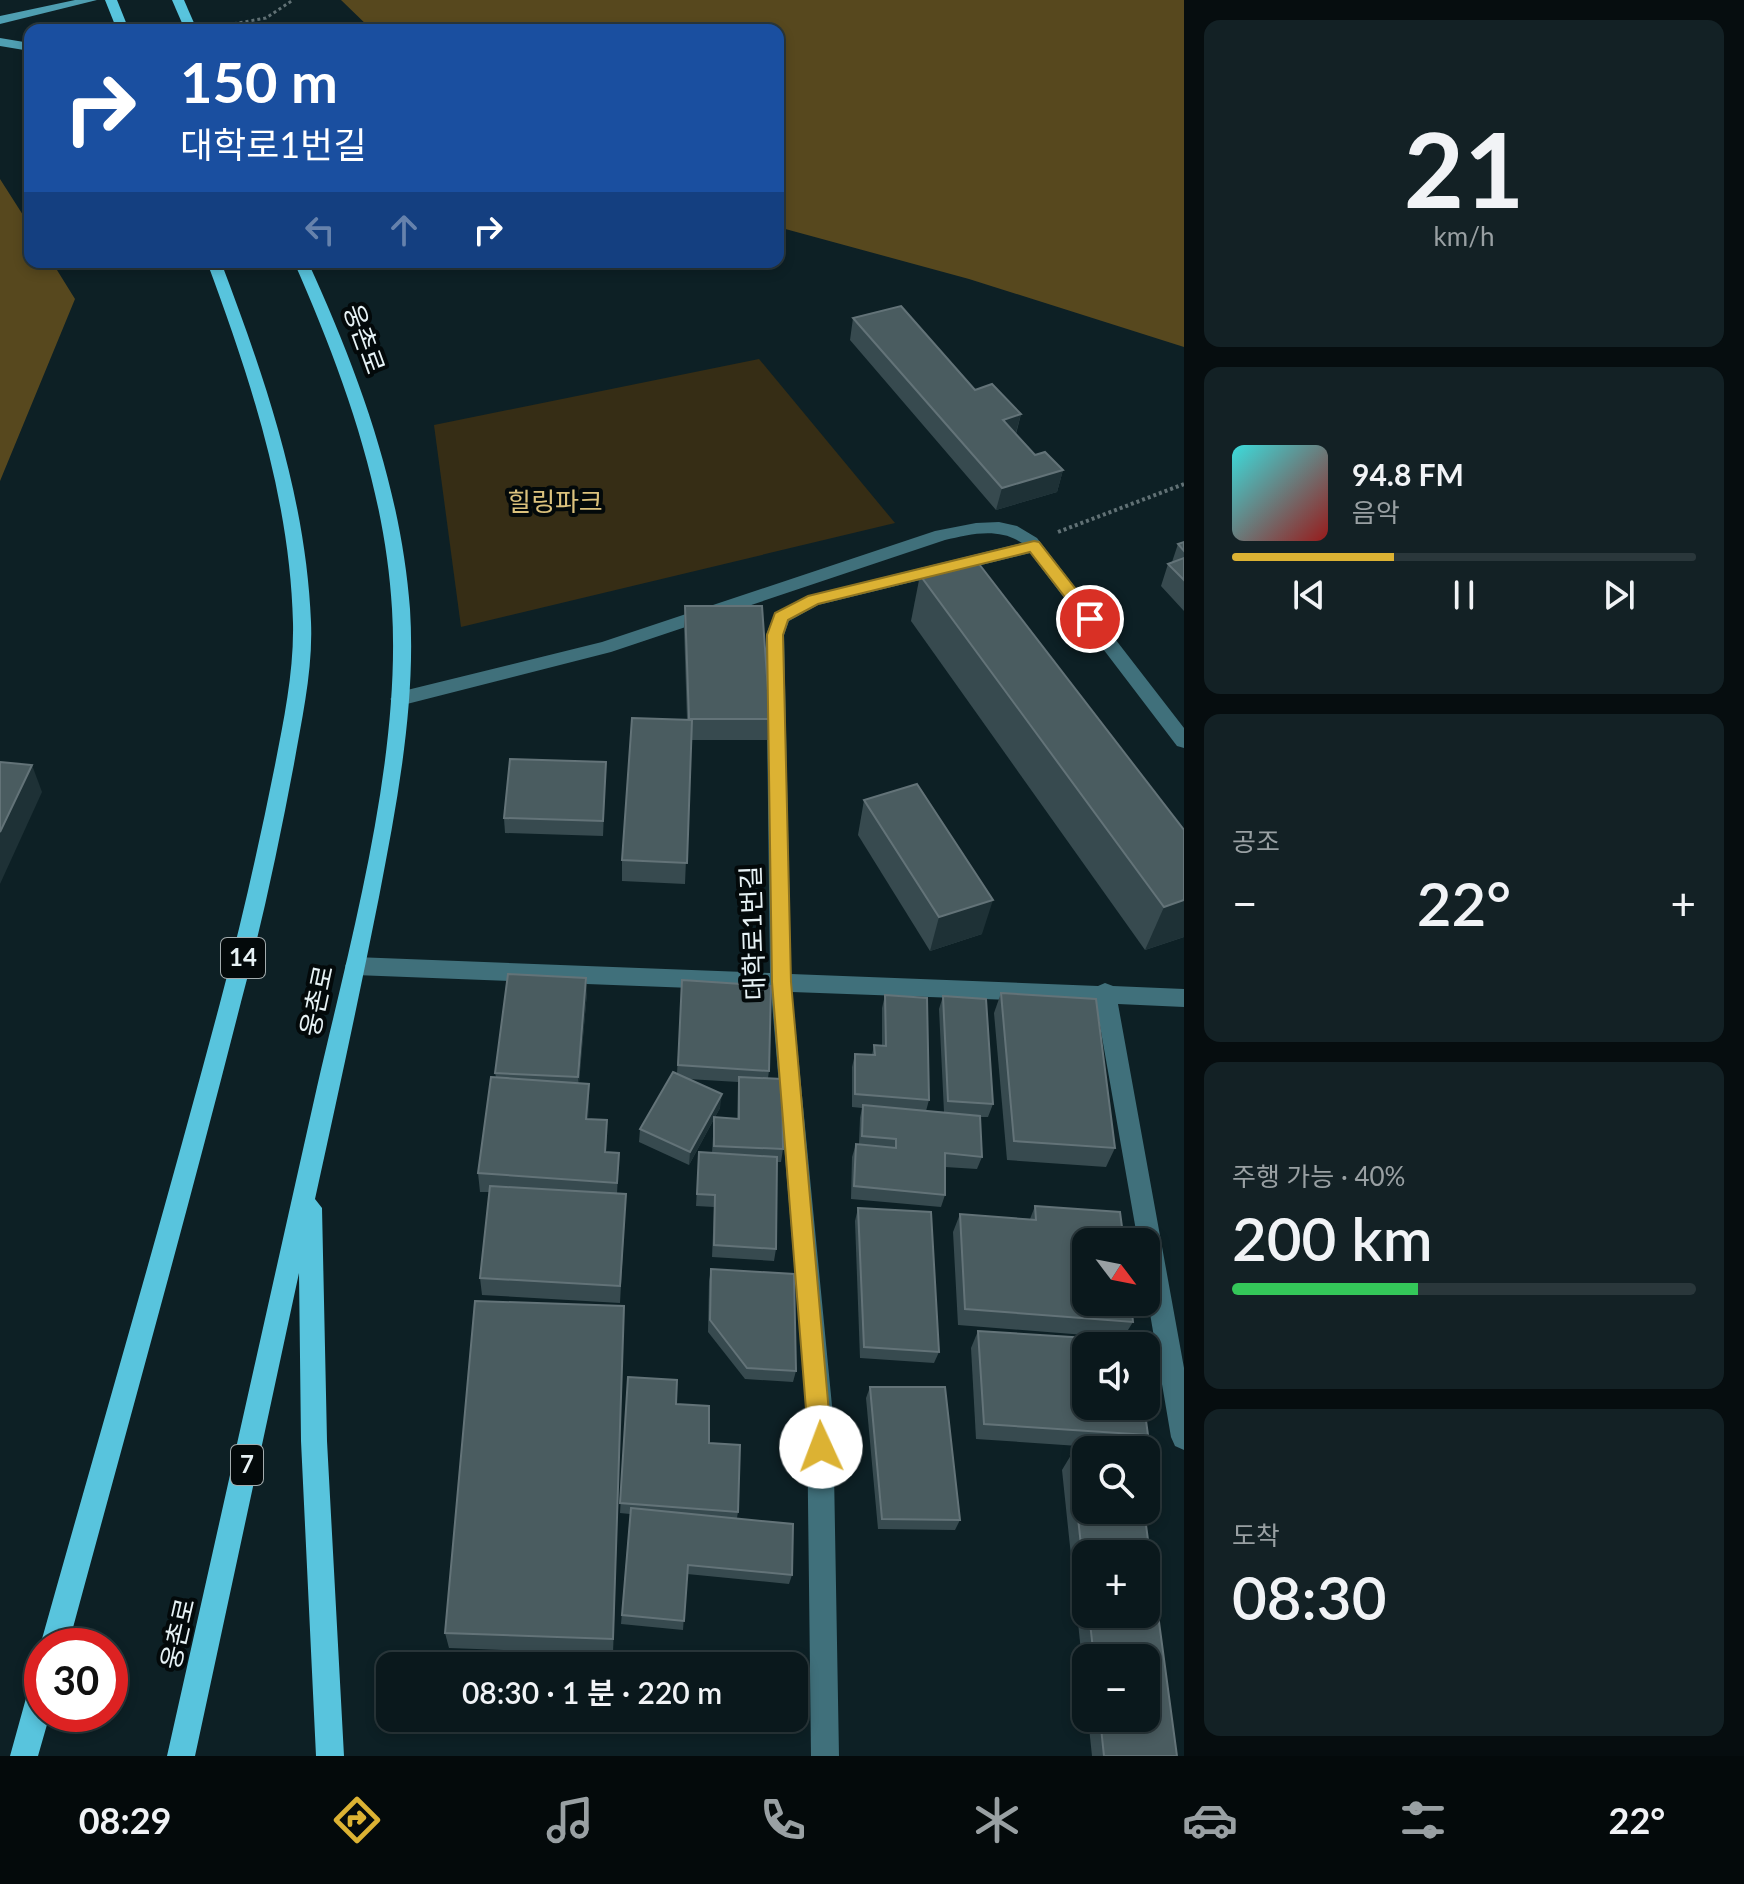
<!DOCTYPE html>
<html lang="ko">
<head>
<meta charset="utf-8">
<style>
	body { margin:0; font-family:Lato,"Noto Sans KR",sans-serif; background:#132125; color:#f1f3f6; height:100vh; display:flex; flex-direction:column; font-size:30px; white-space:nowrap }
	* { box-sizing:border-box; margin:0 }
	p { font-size:26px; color:#99a0a3 }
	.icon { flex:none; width:44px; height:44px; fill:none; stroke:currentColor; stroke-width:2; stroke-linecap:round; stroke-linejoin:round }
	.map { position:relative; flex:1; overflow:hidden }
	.side { display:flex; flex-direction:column; gap:20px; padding:20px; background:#060d0f; width:560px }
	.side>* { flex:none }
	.guide { position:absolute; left:24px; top:24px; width:760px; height:244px; border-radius:16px; box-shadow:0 4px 12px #0003,0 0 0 2px #2a373b; background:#1a4fa0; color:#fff; overflow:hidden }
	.needle { width:52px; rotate:122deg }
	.controls { position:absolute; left:1072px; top:1228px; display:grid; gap:16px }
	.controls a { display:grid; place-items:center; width:88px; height:88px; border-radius:16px; background:#0a181c; box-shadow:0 4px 12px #0003,0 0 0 2px #2a373b; font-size:40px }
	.speed { position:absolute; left:24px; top:1628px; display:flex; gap:16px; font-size:40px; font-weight:700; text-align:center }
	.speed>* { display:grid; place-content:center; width:104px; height:104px; border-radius:50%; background:#0a181c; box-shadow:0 4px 12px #0003,0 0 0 2px #2a373b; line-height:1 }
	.speed .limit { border:12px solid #d22; background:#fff; color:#111 }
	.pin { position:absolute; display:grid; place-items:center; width:68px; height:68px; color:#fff; margin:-34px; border:4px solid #fff; border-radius:50%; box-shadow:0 2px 8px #0007 }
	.me { position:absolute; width:88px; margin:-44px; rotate:358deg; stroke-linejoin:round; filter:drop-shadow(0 0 6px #0008) }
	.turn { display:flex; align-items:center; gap:28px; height:168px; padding:0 24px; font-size:36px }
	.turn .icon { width:104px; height:104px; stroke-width:2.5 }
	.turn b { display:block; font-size:56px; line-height:68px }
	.lanes { display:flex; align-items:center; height:76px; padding:0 24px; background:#0003; justify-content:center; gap:40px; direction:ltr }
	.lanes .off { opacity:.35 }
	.big { font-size:60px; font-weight:600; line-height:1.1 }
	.side .tile { flex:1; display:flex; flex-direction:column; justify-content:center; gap:12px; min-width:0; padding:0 28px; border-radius:16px; background:#132125 }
	.side .dial { align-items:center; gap:0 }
	.dial b { font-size:104px; line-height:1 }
	.song { display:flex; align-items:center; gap:24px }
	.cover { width:96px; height:96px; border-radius:12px; background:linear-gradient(135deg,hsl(180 70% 55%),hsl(0 70% 35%)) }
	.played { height:8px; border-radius:4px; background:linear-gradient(90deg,#dcb233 35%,#2a373b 35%) }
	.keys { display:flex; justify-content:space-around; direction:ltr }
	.heat { display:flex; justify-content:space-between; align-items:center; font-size:44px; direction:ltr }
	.charge { height:12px; border-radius:6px; background:linear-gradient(90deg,#34c759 40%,#2a373b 0) }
	.trip { position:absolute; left:376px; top:1652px; width:432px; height:80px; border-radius:16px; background:#0a181c; box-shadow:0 4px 12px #0003,0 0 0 2px #2a373b; font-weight:600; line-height:80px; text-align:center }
	.tab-bar { display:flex; height:128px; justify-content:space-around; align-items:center; background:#040a0b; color:#99a0a3 }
	.tab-bar .icon { width:56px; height:56px }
	.tab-bar .selected { color:#dcb233 }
	.tab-bar b { font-size:36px; color:#f1f3f6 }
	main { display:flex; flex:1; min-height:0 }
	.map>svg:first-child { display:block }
	.green { fill:#362d15 }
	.forest { fill:#57481e }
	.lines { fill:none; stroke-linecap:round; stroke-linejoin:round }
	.path-far1 { stroke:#617175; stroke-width:3; stroke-dasharray:3 3; stroke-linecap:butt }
	.path { stroke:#617175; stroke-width:4; stroke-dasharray:3 3; stroke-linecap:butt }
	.minor { fill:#40707b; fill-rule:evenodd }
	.secondary { fill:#4f9fb2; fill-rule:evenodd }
	.primary { fill:#58c4dd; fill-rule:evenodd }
	.wall { fill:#374a4f; fill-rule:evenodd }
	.shaded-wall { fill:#1e3136 }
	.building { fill:#4a5c60; stroke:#637378; stroke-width:2 }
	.route { fill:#dcb233; stroke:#8f7421; stroke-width:2 }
	.labels { text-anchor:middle; stroke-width:8; stroke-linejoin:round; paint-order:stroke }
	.shield { fill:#03090a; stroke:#a3acae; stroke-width:2 }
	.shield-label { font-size:24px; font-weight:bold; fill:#e7f2f5 }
	.street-label { font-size:26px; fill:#e7f2f5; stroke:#03090a }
	.park-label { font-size:26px; fill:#dcc27d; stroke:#03090a }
</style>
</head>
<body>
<main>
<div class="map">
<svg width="1184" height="1756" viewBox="0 0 1184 1756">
	<rect width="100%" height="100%" fill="#0d2025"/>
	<polygon class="green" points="759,359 895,523 461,627 434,425"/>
	<g class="forest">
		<polygon points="341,0 1184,0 1184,347 969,279 778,227 778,30 372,30"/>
		<polygon points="0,179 30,226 30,262 52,262 75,299 0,481"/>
	</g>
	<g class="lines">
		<polyline class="path-far1" points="216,27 266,18 293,0"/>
		<polyline class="path" points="1058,532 1184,484"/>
		<path class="minor" d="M999,522L1017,526L1037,538L1184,728V748L1177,746L1030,553L818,605L789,621L784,635L791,974L1098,986L1105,983L1113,986L1184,989V1007L1118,1004L1184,1368V1450L1175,1446L1171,1437L1146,1290V1242H1138L1096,1003L792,992L833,1416L839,1756H811L807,1416L771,991L355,975L348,972L345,966L348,960L355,957L770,973L766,635L775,613L807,596L1022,543C999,527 970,534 945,540L611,652L399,706L390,699L399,692L602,642L935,531L976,523Z"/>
		<g class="secondary">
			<polygon points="75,0 97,0 0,24 0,16"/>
			<polygon points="0,38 30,43 30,51 0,46"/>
		</g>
		<g class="primary">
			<polygon points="105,0 117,0 129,30 117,30"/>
			<polygon points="172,0 184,0 197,30 185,30"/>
			<path d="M207,262H221C265,378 306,497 311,622C313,670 302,718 294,764C279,844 262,924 241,1002C186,1218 126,1432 68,1646H42V1650L40,1646C100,1432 163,1218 220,1003C241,925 259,845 275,765C284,719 294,671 293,623C290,498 250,378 207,262Z"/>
			<path d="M294,262H308C358,371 401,488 410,609C416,705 397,803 379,897C359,998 337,1099 315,1199L322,1208L327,1441L344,1756H316L301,1441L299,1273L195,1756H167C217,1533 267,1310 317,1087C351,939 401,760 392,609C385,488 342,371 294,262Z"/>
			<polygon points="42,1677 42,1714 50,1714 38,1756 10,1756 28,1691 32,1681"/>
		</g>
	</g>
	<g class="wall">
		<polygon points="853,318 975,390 1021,414 1016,434 1035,455 1063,470 1057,492 996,510 850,340"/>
		<polygon points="1184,542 1184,611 1161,586 1168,564 1172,562 1178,544"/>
		<polygon points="920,575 1184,830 1184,937 1145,950 911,621"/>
		<polygon points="685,606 770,719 768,740 691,740 685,884 622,881 622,860 687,720 684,628"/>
		<polygon points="606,762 603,836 505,833 504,818"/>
		<polygon points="864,800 982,934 930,951 858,835"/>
		<path d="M682,980L769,1071L768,1078L783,1149L781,1162H777L776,1249L774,1261L712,1257L714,1207L696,1206L699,1152L712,1153L714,1119L689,1165L639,1142L640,1129L677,1074ZM688,1079L738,1082L737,1119L715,1117L720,1108Z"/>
		<polygon points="587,992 579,1083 589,1084 588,1119 607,1120 606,1152 619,1153 617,1194 625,1212 620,1303 482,1295 480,1278 490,1192 480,1192 478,1173 496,1077 495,1073"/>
		<polygon points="1001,993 1115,1148 1106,1167 1007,1160 994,1013"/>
		<polygon points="885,995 929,1100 926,1111 944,1112 939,1009 943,996 993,1104 988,1117 980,1117 982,1157 977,1169 945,1167 945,1195 941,1207 851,1199 852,1157 856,1144 859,1144 860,1118 862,1108 852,1107 852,1067 855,1054 872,1055 874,1045 882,1046 882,1008"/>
		<polygon points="1035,1206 1133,1322 1123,1338 958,1325 953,1232 960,1214 1030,1219"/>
		<polygon points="858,1208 939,1352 934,1363 860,1358 855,1221"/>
		<polygon points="711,1269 796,1371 793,1382 745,1379 708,1332 709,1281"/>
		<polygon points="624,1306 613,1654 449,1648 445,1633"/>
		<polygon points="978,1331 1148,1435 1137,1450 976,1439 971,1348"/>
		<polygon points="628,1377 676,1404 709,1443 738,1512 737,1518 792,1575 789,1584 687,1574 683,1630 621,1624 630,1514 620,1513"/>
		<polygon points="870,1387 960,1520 955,1530 878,1529 866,1398"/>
		<path d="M1071,1455L1086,1456V1510H1144L1177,1756H1092L1088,1718H1146V1658H1086V1699L1062,1470ZM1086,1554H1146V1614H1086Z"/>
	</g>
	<g class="shaded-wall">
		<polygon points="1021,414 1015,436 1003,420"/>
		<polygon points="1063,470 1057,492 996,510 1002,488"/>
		<polygon points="32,765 42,792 0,884 0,832"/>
		<polygon points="993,900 982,934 930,951 939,917"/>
		<polygon points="1184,900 1184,937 1145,950 1164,907"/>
		<polygon points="586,978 587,992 578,1091 578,1077"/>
		<polygon points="589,1084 589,1103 587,1138 586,1119"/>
		<polygon points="722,1094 720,1108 689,1165 690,1152"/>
	</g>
	<g class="building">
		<polygon points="901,306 975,390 992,384 1021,414 1003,420 1035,455 1045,452 1063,470 1002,488 853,318"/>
		<polygon points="1184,542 1184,551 1178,544"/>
		<polygon points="1184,558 1184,580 1168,564"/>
		<polygon points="976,560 1184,830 1184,900 1164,907 920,575"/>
		<polygon points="685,606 762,606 770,719 689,719"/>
		<polygon points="632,718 692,720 687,863 622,860"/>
		<polygon points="510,759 606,762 603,821 504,818"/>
		<polygon points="0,762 32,765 0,832"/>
		<polygon points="917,784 993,900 939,917 864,800"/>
		<polygon points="508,974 586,978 578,1077 495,1073"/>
		<polygon points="682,980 771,986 769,1071 678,1065"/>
		<polygon points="1001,993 1096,999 1115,1148 1014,1141"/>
		<polygon points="885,995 927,998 929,1100 855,1094 855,1054 875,1055 874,1045 886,1046"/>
		<polygon points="943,996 986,999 993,1104 948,1101"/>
		<polygon points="673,1072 722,1094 690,1152 640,1129"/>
		<polygon points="491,1077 589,1084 586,1119 607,1120 605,1152 619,1153 617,1183 478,1173"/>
		<polygon points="739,1077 782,1079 783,1149 714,1146 714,1117 739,1119"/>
		<polygon points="863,1105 980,1116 982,1157 945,1153 945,1195 854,1186 856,1144 896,1148 896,1139 862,1136"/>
		<polygon points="699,1152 777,1157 776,1249 714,1245 715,1195 697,1194"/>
		<polygon points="490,1186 626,1194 620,1286 480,1278"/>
		<polygon points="1035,1206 1120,1212 1124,1242 1086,1242 1086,1302 1131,1302 1133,1322 965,1309 960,1214 1036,1220"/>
		<polygon points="858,1208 931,1212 939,1352 864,1347"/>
		<polygon points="711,1269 794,1274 796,1371 747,1368 710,1320"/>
		<polygon points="475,1301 624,1306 613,1639 445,1633"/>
		<polygon points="978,1331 1135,1341 1136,1346 1086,1346 1086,1406 1144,1406 1148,1435 984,1424"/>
		<polygon points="628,1377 677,1380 676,1404 709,1406 709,1443 740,1445 738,1512 620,1503"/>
		<polygon points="870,1387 945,1387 960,1520 882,1519"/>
		<polygon points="1071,1455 1086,1456 1086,1510 1144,1510 1177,1756 1104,1756 1100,1718 1146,1718 1146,1658 1094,1658 1089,1614 1146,1614 1146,1554 1086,1554 1086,1590"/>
		<polygon points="631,1508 793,1524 792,1575 688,1565 684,1621 622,1615"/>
	</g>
	<polygon class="route" points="1034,541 1039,542 1096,615 1096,623 1085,623 1030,552 818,604 788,620 783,635 791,982 832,1447 829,1455 821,1458 812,1455 809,1447 772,982 767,635 775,613 808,596"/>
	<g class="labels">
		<g class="shield">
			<rect x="221" y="938" width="44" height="40" rx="6"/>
			<rect x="231" y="1445" width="32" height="40" rx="6"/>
		</g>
		<g class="shield-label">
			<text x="243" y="966">14</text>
			<text x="247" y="1473">7</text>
		</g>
		<g class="street-label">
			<text transform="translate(364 339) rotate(70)" y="9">웅촌로</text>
			<text transform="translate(753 933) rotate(-92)" y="9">대학로1번길</text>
			<text transform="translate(317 1001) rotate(-78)" y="9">웅촌로</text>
			<text transform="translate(178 1634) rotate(-77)" y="9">웅촌로</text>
		</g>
		<g class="park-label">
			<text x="555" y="511">힐링파크</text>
		</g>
	</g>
</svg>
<div class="controls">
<a><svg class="needle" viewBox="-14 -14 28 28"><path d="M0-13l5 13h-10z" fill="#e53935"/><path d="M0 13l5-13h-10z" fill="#99a0a3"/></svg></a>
<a><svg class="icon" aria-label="sound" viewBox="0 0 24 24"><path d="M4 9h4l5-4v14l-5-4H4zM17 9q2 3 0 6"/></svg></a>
<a><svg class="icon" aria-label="search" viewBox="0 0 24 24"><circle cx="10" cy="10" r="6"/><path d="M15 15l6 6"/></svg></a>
<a>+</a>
<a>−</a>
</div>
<div class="speed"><div class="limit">30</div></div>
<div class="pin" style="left:1090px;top:619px;background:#d93025"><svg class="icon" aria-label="arrive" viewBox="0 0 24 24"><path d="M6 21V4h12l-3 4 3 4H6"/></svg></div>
<svg class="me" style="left:821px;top:1447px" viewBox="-20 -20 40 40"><circle r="19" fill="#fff"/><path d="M0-13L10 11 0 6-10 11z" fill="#dcb233"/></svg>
<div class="trip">08:30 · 1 분 · 220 m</div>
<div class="guide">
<div class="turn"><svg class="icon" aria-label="right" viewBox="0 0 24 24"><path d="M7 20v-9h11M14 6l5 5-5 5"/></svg><div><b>150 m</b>대학로1번길</div></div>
<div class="lanes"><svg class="icon off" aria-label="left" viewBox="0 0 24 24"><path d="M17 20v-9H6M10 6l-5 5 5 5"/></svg><svg class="icon off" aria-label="ahead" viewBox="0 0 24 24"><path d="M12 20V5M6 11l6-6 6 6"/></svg><svg class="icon" aria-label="right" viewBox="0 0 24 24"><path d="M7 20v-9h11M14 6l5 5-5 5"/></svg></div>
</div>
</div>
<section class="side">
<div class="tile dial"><b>21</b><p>km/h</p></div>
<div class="tile">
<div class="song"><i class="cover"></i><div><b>94.8 FM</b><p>음악</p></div></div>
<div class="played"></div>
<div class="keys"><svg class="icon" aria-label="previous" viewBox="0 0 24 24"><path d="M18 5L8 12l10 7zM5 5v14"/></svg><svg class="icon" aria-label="pause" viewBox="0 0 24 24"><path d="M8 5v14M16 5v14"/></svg><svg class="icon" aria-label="next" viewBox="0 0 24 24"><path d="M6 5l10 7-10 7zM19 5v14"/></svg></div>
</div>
<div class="tile"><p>공조</p>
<div class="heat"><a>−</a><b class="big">22°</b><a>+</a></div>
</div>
<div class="tile"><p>주행 가능 · 40%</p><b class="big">200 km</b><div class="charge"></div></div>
<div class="tile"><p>도착</p><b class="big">08:30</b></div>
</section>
</main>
<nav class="tab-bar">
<b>08:29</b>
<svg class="icon selected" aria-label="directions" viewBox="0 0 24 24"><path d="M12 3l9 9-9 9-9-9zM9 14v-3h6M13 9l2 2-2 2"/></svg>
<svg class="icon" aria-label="music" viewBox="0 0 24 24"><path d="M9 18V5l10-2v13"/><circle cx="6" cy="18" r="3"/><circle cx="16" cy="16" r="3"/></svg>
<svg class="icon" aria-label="phone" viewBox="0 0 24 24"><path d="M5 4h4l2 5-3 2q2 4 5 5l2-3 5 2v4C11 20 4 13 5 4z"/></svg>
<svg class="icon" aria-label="climate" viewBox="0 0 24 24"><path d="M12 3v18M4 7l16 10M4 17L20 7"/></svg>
<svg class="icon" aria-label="car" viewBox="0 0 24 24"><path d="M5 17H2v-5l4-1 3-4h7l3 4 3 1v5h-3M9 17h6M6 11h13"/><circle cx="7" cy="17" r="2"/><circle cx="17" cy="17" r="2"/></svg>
<svg class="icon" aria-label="filters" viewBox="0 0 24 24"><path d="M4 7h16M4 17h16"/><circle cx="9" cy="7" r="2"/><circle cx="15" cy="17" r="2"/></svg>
<b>22°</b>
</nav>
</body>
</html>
